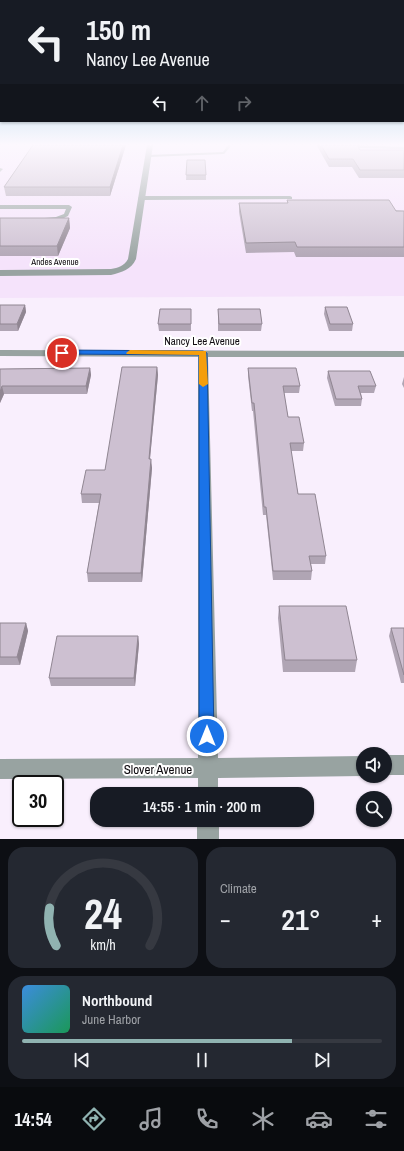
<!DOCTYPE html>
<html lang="en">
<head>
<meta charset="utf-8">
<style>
	body { margin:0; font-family:"Archivo Narrow",sans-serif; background:#242831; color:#f1f3f6; height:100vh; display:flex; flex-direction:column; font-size:15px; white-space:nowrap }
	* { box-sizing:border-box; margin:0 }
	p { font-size:13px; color:#9ea1a6 }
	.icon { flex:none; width:22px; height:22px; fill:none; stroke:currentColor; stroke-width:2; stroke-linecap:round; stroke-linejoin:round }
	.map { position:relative; height:839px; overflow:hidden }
	.sheet { display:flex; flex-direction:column; gap:8px; padding:8px; background:#0d0f14; flex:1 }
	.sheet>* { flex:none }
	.banner { position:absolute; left:0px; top:0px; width:404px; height:122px; box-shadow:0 1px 3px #0004; background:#171b24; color:#f1f3f6; overflow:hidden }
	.tools { position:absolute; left:356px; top:747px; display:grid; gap:8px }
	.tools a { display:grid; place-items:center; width:36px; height:36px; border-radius:50%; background:#171b24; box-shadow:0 1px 3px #0004; font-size:20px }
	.speed { position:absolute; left:12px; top:775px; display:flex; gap:8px; font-size:20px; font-weight:700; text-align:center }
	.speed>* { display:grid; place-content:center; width:52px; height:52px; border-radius:50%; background:#171b24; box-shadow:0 1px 3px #0004; line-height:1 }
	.speed .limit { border:2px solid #111; border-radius:6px; background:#fff; color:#111 }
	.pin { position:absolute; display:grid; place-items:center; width:34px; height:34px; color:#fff; margin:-17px; border:2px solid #fff; border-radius:50%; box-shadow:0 1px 4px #0007 }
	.me { position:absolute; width:44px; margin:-22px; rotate:0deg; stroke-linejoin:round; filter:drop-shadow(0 0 3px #0008) }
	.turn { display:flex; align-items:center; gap:14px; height:84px; padding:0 20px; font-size:18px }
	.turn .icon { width:52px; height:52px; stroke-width:2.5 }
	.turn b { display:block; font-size:28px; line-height:34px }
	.lanes { display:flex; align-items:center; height:38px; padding:0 20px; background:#0003; justify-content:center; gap:20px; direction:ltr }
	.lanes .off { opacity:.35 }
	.big { font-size:30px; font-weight:600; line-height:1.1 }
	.sheet .widget { flex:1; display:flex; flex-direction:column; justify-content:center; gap:6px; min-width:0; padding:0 14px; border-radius:16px; background:#242831 }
	.sheet .dial { align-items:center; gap:0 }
	.dial svg { height:104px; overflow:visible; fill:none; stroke:#363941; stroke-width:7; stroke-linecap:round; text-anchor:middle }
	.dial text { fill:#f1f3f6; stroke:none }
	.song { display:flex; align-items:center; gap:12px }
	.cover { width:48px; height:48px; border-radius:6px; background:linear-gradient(135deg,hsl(210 70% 55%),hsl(150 70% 35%)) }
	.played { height:4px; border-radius:2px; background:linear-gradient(90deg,#90b3b1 75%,#363941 75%) }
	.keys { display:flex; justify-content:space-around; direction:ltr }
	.heat { display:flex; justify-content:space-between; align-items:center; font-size:22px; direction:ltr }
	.sheet .tiles { flex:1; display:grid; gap:8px; grid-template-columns:1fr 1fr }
	.widget:last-child { grid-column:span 2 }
	.trip { position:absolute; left:90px; top:787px; width:224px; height:40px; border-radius:16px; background:#171b24; box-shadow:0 1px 3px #0004; font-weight:600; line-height:40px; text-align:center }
	.tab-bar { display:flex; height:64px; justify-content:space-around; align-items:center; background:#090b0e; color:#9ea1a6 }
	.tab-bar .icon { width:28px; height:28px }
	.tab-bar .on { color:#90b3b1 }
	.tab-bar b { font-size:18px; color:#f1f3f6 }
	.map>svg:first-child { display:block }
	.built { fill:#f5e3fb }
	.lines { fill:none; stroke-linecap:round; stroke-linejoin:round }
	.lane { fill:#98a3a1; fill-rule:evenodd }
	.street { fill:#98a3a1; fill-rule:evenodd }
	.wall { fill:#b0a5b4 }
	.shaded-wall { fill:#908692 }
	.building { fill:#cdc0d1; stroke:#908692 }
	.route { fill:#1a73e8; stroke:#114b97 }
	.slow { fill:#f59e0b }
	.labels { text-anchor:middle; stroke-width:4; stroke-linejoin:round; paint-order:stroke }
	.far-street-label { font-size:9px; fill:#0e0a0f; stroke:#fff }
	.street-label { font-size:11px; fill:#0e0a0f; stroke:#fff }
	.near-street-label { font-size:13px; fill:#0e0a0f; stroke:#fff }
</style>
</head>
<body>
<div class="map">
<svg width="404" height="839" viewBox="0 0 404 839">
	<rect width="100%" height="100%" fill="#f9effd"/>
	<polygon class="built" points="0,145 404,145 404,296 0,298"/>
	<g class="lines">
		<g class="lane">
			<polygon points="228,145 232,145 224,154 148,157 146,156 148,155 223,152"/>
			<polygon points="354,145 404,147 404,149 358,148"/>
			<polygon points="0,168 3,169 0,172"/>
			<polygon points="290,196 292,197 292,199 141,200 138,198 141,196"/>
			<path d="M0,205H69L72,207L68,216C60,220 52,223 44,219L45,218L56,217L64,214L66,209H0Z"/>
		</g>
		<g class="street">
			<path d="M147,145H153L136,259C131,270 122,272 111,275L0,276V270L111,269C118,268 124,266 128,259Z"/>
			<polygon points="0,350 404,351 404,357 208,357 218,758 363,756 363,776 218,778 218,794 198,794 198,778 0,779 0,759 198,758 198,357 0,356"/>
			<rect x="385" y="755" width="19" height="20"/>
			<rect x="197" y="820" width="22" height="19"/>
		</g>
	</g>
	<g class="wall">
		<polygon points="33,145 126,145 110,196 6,196 4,187"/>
		<polygon points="317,145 357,145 360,150 404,150 404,178 359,178 352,167 329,167 317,146"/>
		<polygon points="187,160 206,175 206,180 186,180"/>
		<polygon points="287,200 404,211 404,257 296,257 294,252 246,253 239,212 239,203 287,203"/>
		<polygon points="0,218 69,218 70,228 58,256 0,256"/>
		<polygon points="0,305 25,305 26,312 18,331 0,331"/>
		<polygon points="325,307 353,324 352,331 329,331 324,314"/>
		<polygon points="191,309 191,331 159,331 158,324"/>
		<polygon points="218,309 262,324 261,331 218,331"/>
		<polygon points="157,367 158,375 150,459 152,468 142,582 88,582 87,573 99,503 82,503 81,494 105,470"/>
		<polygon points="90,368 91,375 87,394 4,394 0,403 0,369"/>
		<polygon points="248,368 300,386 299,393 284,393 288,417 304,443 303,451 291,451 298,494 326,556 325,564 311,564 312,571 311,580 273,580 266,515 263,515 253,411 252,411 248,376"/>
		<polygon points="328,371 376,386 374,393 361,393 362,399 361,406 335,406 327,378"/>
		<polygon points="404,377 404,388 402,384"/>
		<polygon points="279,606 357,660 355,672 283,672 278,618"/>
		<polygon points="0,623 26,623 28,631 20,665 0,665"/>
		<polygon points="391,628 404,628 404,683 401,683 389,636"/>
		<polygon points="138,636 139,644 135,686 51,686 49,678"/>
	</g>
	<g class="shaded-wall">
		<polygon points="123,145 126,145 110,196 110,187"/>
		<polygon points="69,218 70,228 58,256 57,246"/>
		<polygon points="25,305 26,312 18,331 17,324"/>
		<polygon points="157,367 158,375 149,468 149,459"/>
		<polygon points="90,368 91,375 87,394 86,386"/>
		<polygon points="2,386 4,394 0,403 0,392"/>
		<polygon points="151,459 152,468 142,582 141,573"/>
		<polygon points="26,623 28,631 20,665 17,657"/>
		<polygon points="138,636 139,644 135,686 134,678"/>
	</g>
	<g class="building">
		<polygon points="33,145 123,145 110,187 4,187"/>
		<polygon points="321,145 357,145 360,150 404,150 404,170 360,170 353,159 329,159"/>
		<polygon points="187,160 205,160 206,175 186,175"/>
		<polygon points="287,200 389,200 396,211 404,211 404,247 297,247 295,242 246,243 239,203 288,203"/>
		<polygon points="0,218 69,218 57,246 0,246"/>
		<polygon points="0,305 25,305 17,324 0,324"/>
		<polygon points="325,307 347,307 353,324 330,324"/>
		<polygon points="160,309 191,309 191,324 158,324"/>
		<polygon points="218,309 260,309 262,324 219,324"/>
		<polygon points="122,367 157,367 149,459 151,459 141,573 87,573 101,494 81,494 86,470 105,470"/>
		<polygon points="90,368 86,386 2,386 0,392 0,369"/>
		<polygon points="248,368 296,368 300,386 283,386 288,417 299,417 304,443 290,443 298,494 315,494 326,556 309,556 312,571 273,571 266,507 264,507 254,403 252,403"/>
		<polygon points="328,371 370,371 376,386 358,386 362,399 336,399"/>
		<polygon points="279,606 346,606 357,660 285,660"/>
		<polygon points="0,623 26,623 17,657 0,657"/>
		<polygon points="391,628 404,628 404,675"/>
		<polygon points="57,636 138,636 134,678 49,678"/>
	</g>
	<linearGradient id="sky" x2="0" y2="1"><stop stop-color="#75c4de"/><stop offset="0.55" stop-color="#fcf8fe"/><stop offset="1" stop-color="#fcf8fe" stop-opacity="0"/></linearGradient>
	<rect width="404" height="263" fill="url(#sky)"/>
	<polygon class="route" points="62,350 203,351 207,353 214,736 212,742 207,744 202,742 199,736 199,355 60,354 58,353"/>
	<polygon class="slow" points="130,350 206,351 208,384 203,387 199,384 199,355 127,354 126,353"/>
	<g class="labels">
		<g class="far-street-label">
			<text x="55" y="265">Andes Avenue</text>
		</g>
		<g class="street-label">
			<text x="202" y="345">Nancy Lee Avenue</text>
		</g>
		<g class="near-street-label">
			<text x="158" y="774">Slover Avenue</text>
		</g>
	</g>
</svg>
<div class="tools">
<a><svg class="icon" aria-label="sound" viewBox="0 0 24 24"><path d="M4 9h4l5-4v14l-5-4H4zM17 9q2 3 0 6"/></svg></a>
<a><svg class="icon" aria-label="search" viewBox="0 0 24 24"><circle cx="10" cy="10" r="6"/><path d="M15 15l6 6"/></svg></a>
</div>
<div class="speed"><div class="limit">30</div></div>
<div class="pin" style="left:62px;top:353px;background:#d93025"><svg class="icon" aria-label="arrive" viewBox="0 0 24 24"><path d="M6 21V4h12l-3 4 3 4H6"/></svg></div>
<svg class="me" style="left:207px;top:736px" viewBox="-20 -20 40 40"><circle r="17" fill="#1a73e8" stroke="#fff" stroke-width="3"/><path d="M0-11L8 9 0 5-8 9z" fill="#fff"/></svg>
<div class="trip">14:55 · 1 min · 200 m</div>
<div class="banner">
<div class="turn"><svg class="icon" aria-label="left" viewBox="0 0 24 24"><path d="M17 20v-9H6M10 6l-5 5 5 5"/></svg><div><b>150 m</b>Nancy Lee Avenue</div></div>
<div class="lanes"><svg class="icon" aria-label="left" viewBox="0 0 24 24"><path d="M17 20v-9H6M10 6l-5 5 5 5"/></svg><svg class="icon off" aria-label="ahead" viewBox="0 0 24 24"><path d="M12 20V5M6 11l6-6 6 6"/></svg><svg class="icon off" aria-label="right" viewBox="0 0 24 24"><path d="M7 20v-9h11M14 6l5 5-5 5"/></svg></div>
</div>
</div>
<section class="sheet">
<div class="tiles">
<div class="widget dial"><svg viewBox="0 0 100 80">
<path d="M14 69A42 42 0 1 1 86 69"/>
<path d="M14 69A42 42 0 0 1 9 40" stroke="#90b3b1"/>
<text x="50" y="56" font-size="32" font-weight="700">24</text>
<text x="50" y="72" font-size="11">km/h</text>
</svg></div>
<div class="widget"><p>Climate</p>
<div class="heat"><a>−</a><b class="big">21°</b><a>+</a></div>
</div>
<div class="widget">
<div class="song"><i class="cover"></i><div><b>Northbound</b><p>June Harbor</p></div></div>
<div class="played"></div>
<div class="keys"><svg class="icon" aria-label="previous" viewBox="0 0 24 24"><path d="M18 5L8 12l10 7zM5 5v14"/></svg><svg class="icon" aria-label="pause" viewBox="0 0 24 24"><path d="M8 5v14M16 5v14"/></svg><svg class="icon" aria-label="next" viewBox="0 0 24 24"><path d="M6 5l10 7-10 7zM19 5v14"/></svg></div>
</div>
</div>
</section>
<nav class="tab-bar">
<b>14:54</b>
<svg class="icon on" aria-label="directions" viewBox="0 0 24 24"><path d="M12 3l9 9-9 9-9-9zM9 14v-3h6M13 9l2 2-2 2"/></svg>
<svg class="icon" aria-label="music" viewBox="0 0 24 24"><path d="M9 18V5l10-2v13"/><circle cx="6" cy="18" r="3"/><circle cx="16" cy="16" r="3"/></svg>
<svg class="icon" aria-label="phone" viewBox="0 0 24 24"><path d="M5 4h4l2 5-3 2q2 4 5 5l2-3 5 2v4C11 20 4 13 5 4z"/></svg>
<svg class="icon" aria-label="climate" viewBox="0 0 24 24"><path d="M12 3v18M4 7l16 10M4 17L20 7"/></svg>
<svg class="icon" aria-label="car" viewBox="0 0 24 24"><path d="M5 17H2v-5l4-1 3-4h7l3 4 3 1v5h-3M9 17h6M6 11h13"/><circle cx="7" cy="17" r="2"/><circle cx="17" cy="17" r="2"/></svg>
<svg class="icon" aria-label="filters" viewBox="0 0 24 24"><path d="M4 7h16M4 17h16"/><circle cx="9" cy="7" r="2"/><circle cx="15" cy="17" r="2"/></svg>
</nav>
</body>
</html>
